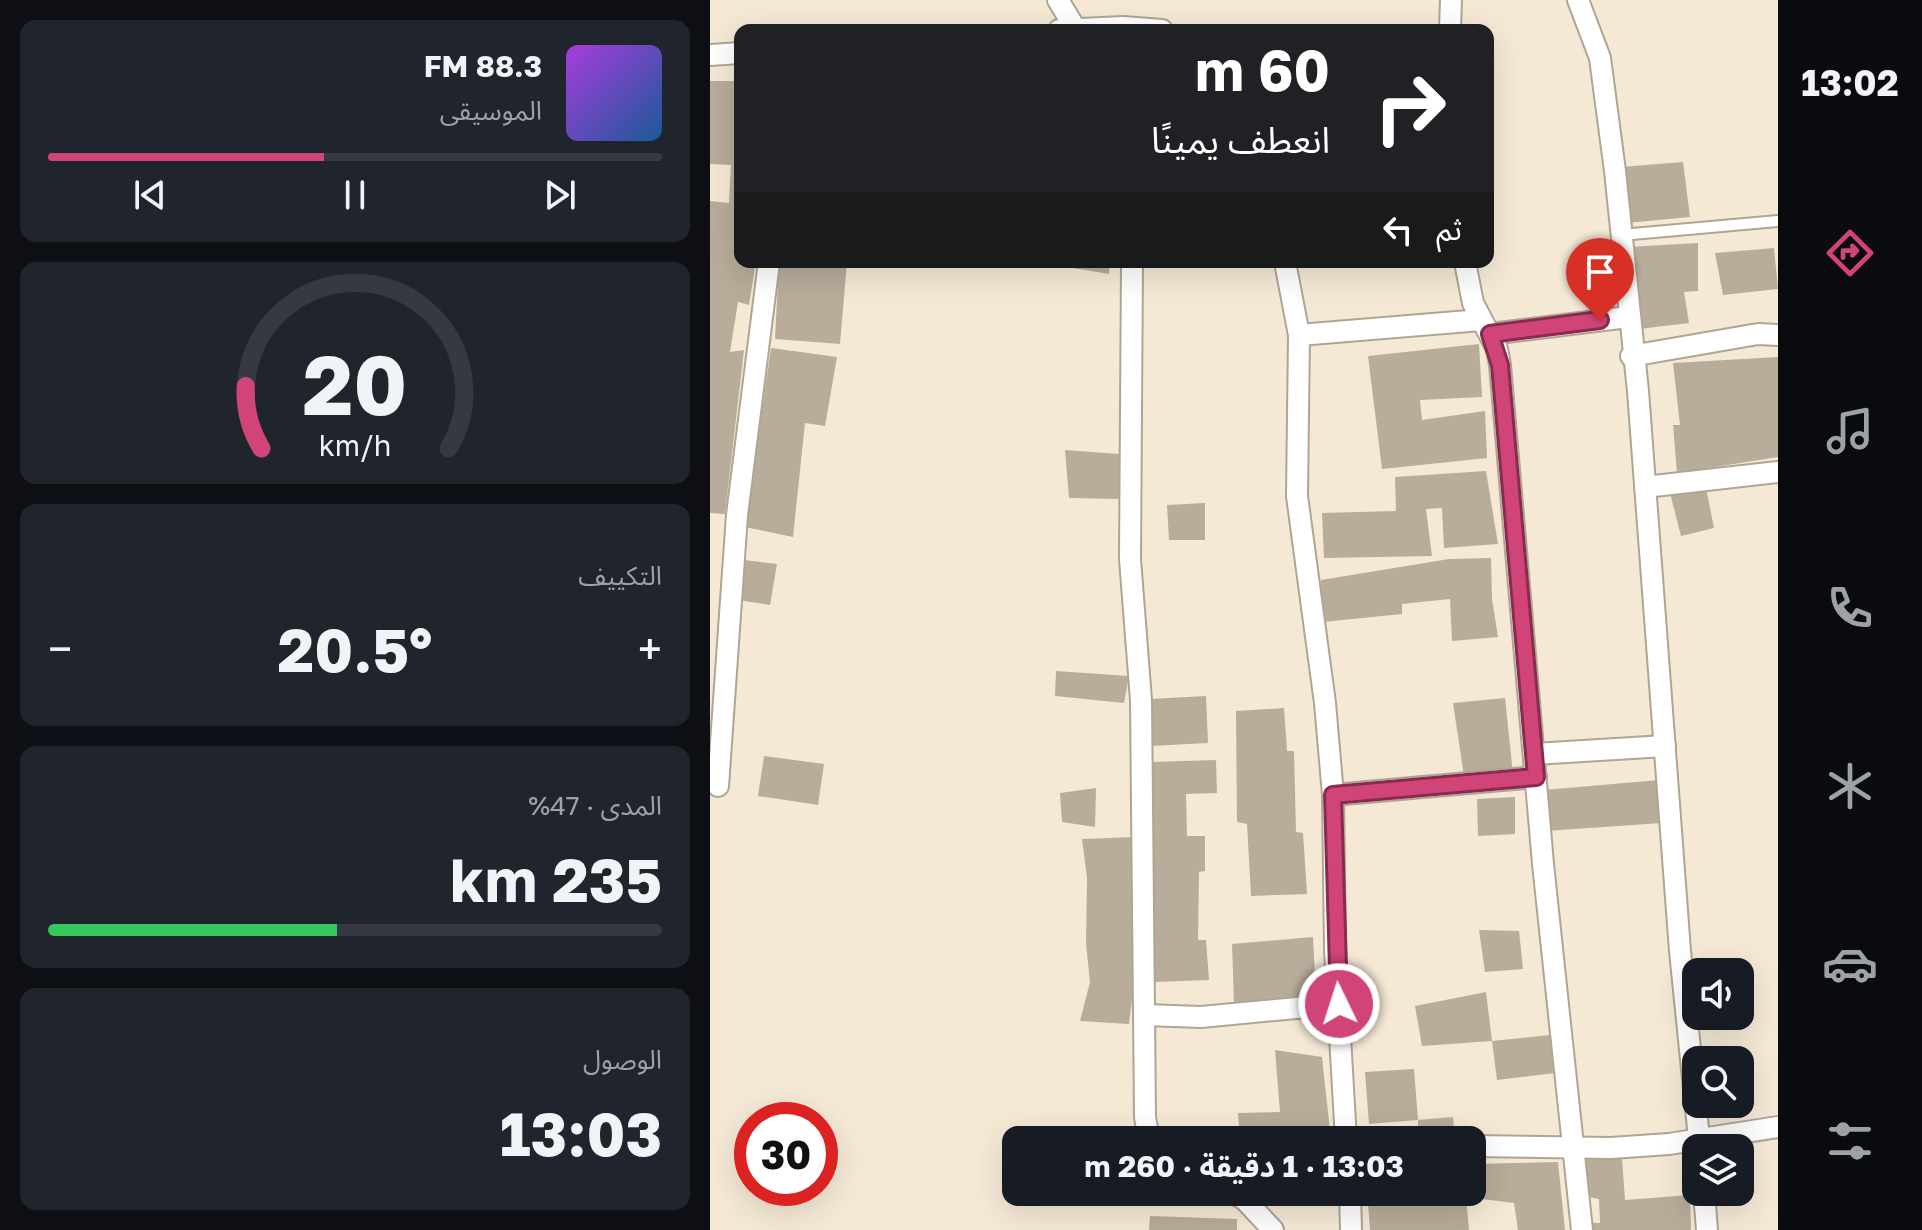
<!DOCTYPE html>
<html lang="ar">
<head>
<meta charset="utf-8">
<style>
	body { margin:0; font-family:"Golos Text","Noto Sans Arabic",sans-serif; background:#20242c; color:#f1f3f6; direction:rtl; height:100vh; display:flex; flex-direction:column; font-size:30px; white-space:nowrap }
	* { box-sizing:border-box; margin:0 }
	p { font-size:26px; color:#9ea1a6 }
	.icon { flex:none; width:44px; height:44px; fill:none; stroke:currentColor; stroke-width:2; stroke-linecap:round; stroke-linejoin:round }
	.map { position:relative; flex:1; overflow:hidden; direction:ltr }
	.side { display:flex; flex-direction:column; gap:20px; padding:20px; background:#0d0f14; width:710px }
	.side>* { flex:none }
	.hud { position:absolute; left:24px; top:24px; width:760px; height:244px; border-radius:16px; box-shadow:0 8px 32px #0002; direction:rtl; background:#202124; color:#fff; overflow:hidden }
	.buttons { position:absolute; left:972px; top:958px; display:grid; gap:16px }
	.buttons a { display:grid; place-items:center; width:72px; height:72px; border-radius:16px; background:#171b24; box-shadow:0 8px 32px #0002; font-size:40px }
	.speed { position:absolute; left:24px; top:1102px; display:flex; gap:16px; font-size:40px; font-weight:700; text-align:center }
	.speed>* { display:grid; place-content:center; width:104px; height:104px; border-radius:50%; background:#171b24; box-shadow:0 8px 32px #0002; line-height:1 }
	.speed .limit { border:12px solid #d22; background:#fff; color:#111 }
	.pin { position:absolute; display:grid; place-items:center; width:68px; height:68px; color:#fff; margin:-82px -34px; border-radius:50% 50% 50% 0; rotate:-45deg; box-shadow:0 0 8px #0007 }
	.pin .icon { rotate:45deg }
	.me { position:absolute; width:88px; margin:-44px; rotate:356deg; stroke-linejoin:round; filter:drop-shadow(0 0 6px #0008) }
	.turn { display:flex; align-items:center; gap:28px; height:168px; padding:0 32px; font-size:36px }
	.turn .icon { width:104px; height:104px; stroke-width:2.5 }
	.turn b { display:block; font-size:56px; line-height:68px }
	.then { display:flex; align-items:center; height:76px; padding:0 32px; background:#0003; gap:16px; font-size:30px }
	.big { font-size:60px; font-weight:700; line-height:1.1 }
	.side .tile { flex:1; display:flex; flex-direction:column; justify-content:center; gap:12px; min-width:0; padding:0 28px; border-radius:16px; background:#20242c }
	.side .dial { align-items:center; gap:0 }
	.dial svg { height:208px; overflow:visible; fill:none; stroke:#363941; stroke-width:7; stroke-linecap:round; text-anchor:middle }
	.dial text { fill:#f1f3f6; stroke:none }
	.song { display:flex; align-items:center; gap:24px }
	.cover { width:96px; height:96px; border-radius:12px; background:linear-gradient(135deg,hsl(280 70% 55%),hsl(210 70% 35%)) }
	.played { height:8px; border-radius:4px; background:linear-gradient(90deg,#d04478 45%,#363941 45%) }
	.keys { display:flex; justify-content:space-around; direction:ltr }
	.heat { display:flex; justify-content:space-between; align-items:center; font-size:44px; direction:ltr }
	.charge { height:12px; border-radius:6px; background:linear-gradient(90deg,#34c759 47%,#363941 0) }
	.trip { position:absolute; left:292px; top:1126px; width:484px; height:80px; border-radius:16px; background:#171b24; box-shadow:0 8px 32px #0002; font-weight:700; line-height:80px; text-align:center; direction:rtl }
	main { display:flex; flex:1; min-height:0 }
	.tab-bar { display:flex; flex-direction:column; width:144px; justify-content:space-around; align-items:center; background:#090b0e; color:#9ea1a6 }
	.tab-bar .icon { width:56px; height:56px }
	.tab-bar .active { color:#d04478 }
	.tab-bar b { font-size:36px; color:#f1f3f6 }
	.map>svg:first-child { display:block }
	.building { fill:#b8ac9a }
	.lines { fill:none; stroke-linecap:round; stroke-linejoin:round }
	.service-casing { stroke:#b0a593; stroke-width:14 }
	.minor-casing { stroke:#b0a593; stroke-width:24 }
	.service { stroke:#fff; stroke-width:10 }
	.minor { stroke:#fff; stroke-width:20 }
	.route-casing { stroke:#872c4e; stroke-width:20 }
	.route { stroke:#d04478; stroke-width:14 }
</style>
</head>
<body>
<main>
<nav class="tab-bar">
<b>13:02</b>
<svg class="icon active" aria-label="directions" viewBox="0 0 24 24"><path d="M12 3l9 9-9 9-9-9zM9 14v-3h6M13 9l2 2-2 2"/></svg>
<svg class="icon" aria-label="music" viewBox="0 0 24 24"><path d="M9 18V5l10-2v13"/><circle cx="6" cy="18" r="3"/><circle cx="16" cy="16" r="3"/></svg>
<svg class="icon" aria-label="phone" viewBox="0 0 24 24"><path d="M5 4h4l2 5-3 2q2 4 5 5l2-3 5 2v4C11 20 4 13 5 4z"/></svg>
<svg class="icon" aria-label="climate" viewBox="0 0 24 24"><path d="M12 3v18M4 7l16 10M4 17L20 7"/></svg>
<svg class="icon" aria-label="car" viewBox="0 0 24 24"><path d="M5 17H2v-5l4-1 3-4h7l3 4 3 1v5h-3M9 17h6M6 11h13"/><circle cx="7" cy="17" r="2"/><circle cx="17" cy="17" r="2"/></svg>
<svg class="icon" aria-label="filters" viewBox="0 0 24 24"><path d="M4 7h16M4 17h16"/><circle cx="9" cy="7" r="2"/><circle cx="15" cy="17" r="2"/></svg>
</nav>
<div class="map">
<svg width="1068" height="1230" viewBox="0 0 1068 1230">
	<rect width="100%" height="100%" fill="#f5e9d6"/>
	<g class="building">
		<polygon points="0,81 30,81 30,262 46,262 39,305 28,302 20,352 34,350 15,514 0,513 0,201 19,203 21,165 0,164"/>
		<polygon points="973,162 980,217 916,223 911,167"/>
		<polygon points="988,243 988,291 974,292 979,323 929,329 918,247"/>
		<polygon points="1064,248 1068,289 1013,295 1005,253"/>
		<polygon points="69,262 137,262 130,344 65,339"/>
		<polygon points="338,262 400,262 399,274 338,264"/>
		<polygon points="769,344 772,397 710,400 712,420 775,411 777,458 672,469 658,356"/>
		<polygon points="61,348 127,357 115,426 95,423 83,537 35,527"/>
		<polygon points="1068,357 1068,457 967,473 963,425 970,425 963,363"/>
		<polygon points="355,450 409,454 409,499 359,498"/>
		<polygon points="776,471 788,544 734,548 732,508 716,509 722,556 614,558 612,513 686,511 685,477"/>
		<polygon points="996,488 1004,528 971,536 960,493"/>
		<polygon points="495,503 495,540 459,540 457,505"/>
		<polygon points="781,558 782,599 788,637 742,641 740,599 692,604 692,614 613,622 611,580 739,559"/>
		<polygon points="34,560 67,564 60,605 28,600"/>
		<polygon points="346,671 419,676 414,703 345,696"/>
		<polygon points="496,696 498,743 441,746 439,699"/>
		<polygon points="795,698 803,774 754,776 743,703"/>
		<polygon points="574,708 577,751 584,751 586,832 593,833 597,894 541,896 537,824 527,822 526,711"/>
		<polygon points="54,756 114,764 108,805 48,796"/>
		<polygon points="506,760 507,793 476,794 477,836 495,836 495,871 489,872 488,940 496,940 499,980 444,982 441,762"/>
		<polygon points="949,780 952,823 835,831 834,790"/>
		<polygon points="386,788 385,827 352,822 350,793"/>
		<polygon points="805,797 805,834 768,836 767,799"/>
		<polygon points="424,837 424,984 419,1024 370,1021 380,982 376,944 377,878 372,839"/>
		<polygon points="769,930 809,931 813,969 775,972"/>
		<polygon points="603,937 606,994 524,1003 522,944"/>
		<polygon points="776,992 782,1041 712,1046 705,1006"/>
		<polygon points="840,1035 845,1073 787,1080 782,1041"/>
		<polygon points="565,1050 612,1057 621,1140 530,1140 528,1113 570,1112"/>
		<polygon points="704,1069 708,1120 743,1117 745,1139 708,1140 708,1120 659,1124 655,1072"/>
		<polygon points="912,1157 915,1200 980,1195 981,1230 881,1230 880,1223 890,1223 889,1199 873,1196 870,1159"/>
		<polygon points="848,1162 855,1230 808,1230 804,1203 756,1197 759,1230 660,1230 658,1203 720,1197 719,1192 762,1192 762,1164"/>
		<polygon points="440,1216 527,1219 527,1230 439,1230"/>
	</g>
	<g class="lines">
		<defs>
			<polyline id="service" points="911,235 1068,221"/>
			<g id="minor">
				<polyline points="348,0 365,28"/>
				<polyline points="868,0 890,58 905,171 928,391 970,951 990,1148"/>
				<polyline points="349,30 413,27 452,30"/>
				<polyline points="740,30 741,0"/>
				<polyline points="0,55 30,53"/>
				<polyline points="422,262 420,559 431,700 435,1117 439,1140"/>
				<polyline points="575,262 589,335 587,496 615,703 623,795 625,950 636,1140"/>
				<polyline points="755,262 763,303 787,349 790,365 833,864 872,1230"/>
				<polyline points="780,334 918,317"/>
				<polyline points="589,335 771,320"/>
				<polyline points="921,356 1048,334 1068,335"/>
				<polyline points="935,487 1068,472"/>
				<polyline points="824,754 955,746"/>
				<polyline points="8,786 27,515 59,262"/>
				<polyline points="623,795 826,777"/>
				<polyline points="435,1015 491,1017 629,1004"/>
				<polyline points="762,1146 901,1148 959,1144 1068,1127"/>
				<polyline points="522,1192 535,1200 563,1230"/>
				<polyline points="640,1192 641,1230"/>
				<polyline points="994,1192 997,1230"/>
			</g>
		</defs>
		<use href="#service" class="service-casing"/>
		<use href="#minor" class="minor-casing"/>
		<use href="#service" class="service"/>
		<use href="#minor" class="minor"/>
	</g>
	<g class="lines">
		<defs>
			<polyline id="route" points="629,1004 623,795 826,777 790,365 780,334 890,320"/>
		</defs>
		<use href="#route" class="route-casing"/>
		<use href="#route" class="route"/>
	</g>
</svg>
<div class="buttons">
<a><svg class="icon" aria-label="sound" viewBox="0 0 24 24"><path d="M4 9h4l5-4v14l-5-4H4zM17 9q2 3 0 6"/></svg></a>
<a><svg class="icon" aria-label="search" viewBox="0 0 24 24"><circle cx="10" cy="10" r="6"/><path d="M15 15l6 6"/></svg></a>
<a><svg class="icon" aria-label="layers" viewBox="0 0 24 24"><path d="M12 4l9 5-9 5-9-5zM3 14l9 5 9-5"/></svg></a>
</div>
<div class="speed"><div class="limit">30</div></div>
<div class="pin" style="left:890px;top:320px;background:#d93025"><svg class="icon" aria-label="arrive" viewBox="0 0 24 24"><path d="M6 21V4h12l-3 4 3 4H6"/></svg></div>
<svg class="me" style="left:629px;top:1004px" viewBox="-20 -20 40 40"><circle r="17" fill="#d04478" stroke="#fff" stroke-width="3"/><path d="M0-11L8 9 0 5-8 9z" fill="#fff"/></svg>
<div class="trip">13:03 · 1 دقيقة · 260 m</div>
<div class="hud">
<div class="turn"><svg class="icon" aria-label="right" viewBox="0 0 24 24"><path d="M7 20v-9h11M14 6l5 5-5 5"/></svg><div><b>60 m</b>انعطف يمينًا</div></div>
<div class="then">ثم<svg class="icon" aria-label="left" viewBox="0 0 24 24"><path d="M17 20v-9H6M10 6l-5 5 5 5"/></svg></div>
</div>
</div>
<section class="side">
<div class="tile">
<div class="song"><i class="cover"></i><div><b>88.3 FM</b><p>الموسيقى</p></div></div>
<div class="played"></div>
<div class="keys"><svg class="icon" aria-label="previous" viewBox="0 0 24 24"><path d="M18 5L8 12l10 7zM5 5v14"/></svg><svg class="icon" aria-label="pause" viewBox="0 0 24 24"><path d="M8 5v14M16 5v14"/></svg><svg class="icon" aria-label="next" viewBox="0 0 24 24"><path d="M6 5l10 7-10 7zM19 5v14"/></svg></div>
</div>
<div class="tile dial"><svg viewBox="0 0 100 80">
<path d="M14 69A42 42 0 1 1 86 69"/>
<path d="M14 69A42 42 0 0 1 8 45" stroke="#d04478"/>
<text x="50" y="56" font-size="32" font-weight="700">20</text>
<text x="50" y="72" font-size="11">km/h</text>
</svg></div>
<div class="tile"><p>التكييف</p>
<div class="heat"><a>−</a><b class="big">20.5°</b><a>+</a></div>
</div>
<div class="tile"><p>المدى · 47%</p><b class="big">235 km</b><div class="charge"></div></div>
<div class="tile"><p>الوصول</p><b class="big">13:03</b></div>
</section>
</main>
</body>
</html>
